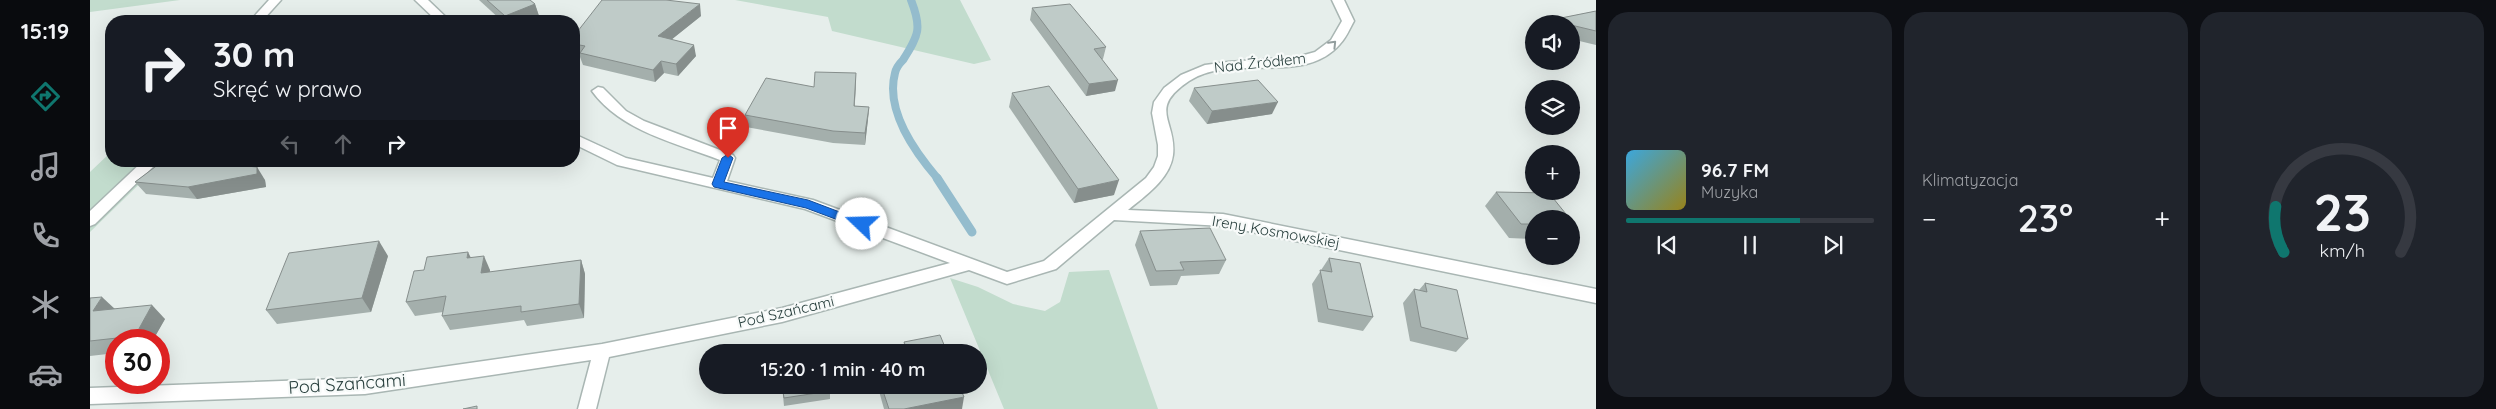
<!DOCTYPE html>
<html lang="pl">
<head>
<meta charset="utf-8">
<style>
	body { margin:0; font-family:Quicksand,sans-serif; background:#20242c; color:#f1f3f6; height:100vh; display:flex; flex-direction:column; font-size:19px; white-space:nowrap }
	* { box-sizing:border-box; margin:0 }
	p { font-size:16px; color:#9ea1a6 }
	.icon { flex:none; width:28px; height:28px; fill:none; stroke:currentColor; stroke-width:2; stroke-linecap:round; stroke-linejoin:round }
	.map { position:relative; flex:1; overflow:hidden }
	.panel { display:flex; flex-direction:column; gap:12px; padding:12px; background:#0d0f14; width:900px }
	.panel>* { flex:none }
	.hud { position:absolute; left:15px; top:15px; width:475px; height:152px; border-radius:20px; box-shadow:0 5px 20px #0002; background:#171b24; color:#f1f3f6; overflow:hidden }
	.tools { position:absolute; left:1435px; top:15px; display:grid; gap:10px }
	.tools a { display:grid; place-items:center; width:55px; height:55px; border-radius:50%; background:#171b24; box-shadow:0 5px 20px #0002; font-size:25px }
	.speed { position:absolute; left:15px; top:329px; display:flex; gap:10px; font-size:25px; font-weight:700; text-align:center }
	.speed>* { display:grid; place-content:center; width:65px; height:65px; border-radius:50%; background:#171b24; box-shadow:0 5px 20px #0002; line-height:1 }
	.speed .limit { border:8px solid #d22; background:#fff; color:#111 }
	.pin { position:absolute; display:grid; place-items:center; width:42px; height:42px; color:#fff; margin:-51px -21px; border-radius:50% 50% 50% 0; rotate:-45deg; box-shadow:0 0 5px #0007 }
	.pin .icon { rotate:45deg }
	.me { position:absolute; width:55px; margin:-28px; rotate:291deg; stroke-linejoin:round; filter:drop-shadow(0 0 4px #0008) }
	.turn { display:flex; align-items:center; gap:18px; height:105px; padding:0 25px; font-size:22px }
	.turn .icon { width:65px; height:65px; stroke-width:2.5 }
	.turn b { display:block; font-size:35px; line-height:42px }
	.lanes { display:flex; align-items:center; height:48px; padding:0 25px; background:#0003; justify-content:center; gap:25px; direction:ltr }
	.lanes .off { opacity:.35 }
	.big { font-size:38px; font-weight:600; line-height:1.1 }
	.panel .card { flex:1; display:flex; flex-direction:column; justify-content:center; gap:8px; min-width:0; padding:0 18px; border-radius:20px; background:#20242c }
	.panel .dial { align-items:center; gap:0 }
	.dial svg { height:130px; overflow:visible; fill:none; stroke:#363941; stroke-width:7; stroke-linecap:round; text-anchor:middle }
	.dial text { fill:#f1f3f6; stroke:none }
	.song { display:flex; align-items:center; gap:15px }
	.cover { width:60px; height:60px; border-radius:8px; background:linear-gradient(135deg,hsl(200 70% 55%),hsl(50 70% 35%)) }
	.played { height:5px; border-radius:2px; background:linear-gradient(90deg,#0f766e 70%,#363941 70%) }
	.keys { display:flex; justify-content:space-around; direction:ltr }
	.heat { display:flex; justify-content:space-between; align-items:center; font-size:28px; direction:ltr }
	.panel .tiles { flex:1; display:grid; gap:12px; grid-template-columns:repeat(3,1fr) }
	.trip { position:absolute; left:609px; top:344px; width:288px; height:50px; border-radius:25px; background:#171b24; box-shadow:0 5px 20px #0002; font-weight:600; line-height:50px; text-align:center }
	main { display:flex; flex:1; min-height:0 }
	.menu { display:flex; flex-direction:column; width:90px; justify-content:space-around; align-items:center; background:#090b0e; color:#9ea1a6 }
	.menu .icon { width:35px; height:35px }
	.menu .active { color:#0f766e }
	.menu b { font-size:22px; color:#f1f3f6 }
	.map>svg:first-child { display:block }
	.green { fill:#c2dccd }
	.lines { fill:none; stroke-linecap:round; stroke-linejoin:round }
	.stream-far1 { stroke:#94bccd; stroke-width:8 }
	.stream { stroke:#94bccd; stroke-width:9 }
	.minor-casing { stroke:#a9b6b3; stroke-width:3 }
	.minor { fill:#fff; fill-rule:evenodd }
	.wall { fill:#a4afac }
	.shaded-wall { fill:#868e8c }
	.building { fill:#bfcbc8; stroke:#868e8c }
	.oneway { stroke:#939e9e }
	.route { fill:#1a73e8; stroke:#114b97 }
	.labels { text-anchor:middle; stroke-width:4.5; stroke-linejoin:round; paint-order:stroke }
	.street-label { font-size:15px; fill:#273e3c; stroke:#f7faf9 }
	.near-street-label { font-size:18px; fill:#273e3c; stroke:#f7faf9 }
</style>
</head>
<body>
<main>
<nav class="menu">
<b>15:19</b>
<svg class="icon active" aria-label="directions" viewBox="0 0 24 24"><path d="M12 3l9 9-9 9-9-9zM9 14v-3h6M13 9l2 2-2 2"/></svg>
<svg class="icon" aria-label="music" viewBox="0 0 24 24"><path d="M9 18V5l10-2v13"/><circle cx="6" cy="18" r="3"/><circle cx="16" cy="16" r="3"/></svg>
<svg class="icon" aria-label="phone" viewBox="0 0 24 24"><path d="M5 4h4l2 5-3 2q2 4 5 5l2-3 5 2v4C11 20 4 13 5 4z"/></svg>
<svg class="icon" aria-label="climate" viewBox="0 0 24 24"><path d="M12 3v18M4 7l16 10M4 17L20 7"/></svg>
<svg class="icon" aria-label="car" viewBox="0 0 24 24"><path d="M5 17H2v-5l4-1 3-4h7l3 4 3 1v5h-3M9 17h6M6 11h13"/><circle cx="7" cy="17" r="2"/><circle cx="17" cy="17" r="2"/></svg>
</nav>
<div class="map">
<svg width="1506" height="409" viewBox="0 0 1506 409">
	<rect width="100%" height="100%" fill="#e6eeeb"/>
	<g class="green">
		<polygon points="0,0 90,0 0,12"/>
		<polygon points="645,0 870,0 901,60 884,64 742,31 738,17"/>
		<polygon points="21,152 21,161 73,161 0,232 0,172"/>
		<polygon points="1019,270 1068,409 914,409 860,278 888,287 923,304 955,311 970,302 979,272"/>
	</g>
	<g class="lines">
		<path class="stream-far1" d="M821,0C832,28 829,35 813,60C810,63 806,68 805,73C795,111 825,152 848,179"/>
		<polyline class="stream" points="847,178 882,232"/>
		<defs>
			<g id="minor">
				<polygon points="179,0 191,0 172,21 160,21"/>
				<polygon points="325,0 338,0 360,21 347,21"/>
				<path d="M1242,0H1254L1264,21C1260,28 1256,38 1250,44C1213,87 1143,52 1099,81C1057,109 1087,121 1083,155C1080,179 1055,196 1038,210L1133,214L1506,289V303L1133,226L1024,220L966,269L917,284L879,270L692,322L519,357L506,409H488L501,360L275,394L0,404V388L275,378L512,344L692,308L860,263L715,209L527,165L484,144V134L536,158L623,178L630,160C586,143 531,131 502,91L508,87L513,88L536,111L554,121L643,155L645,158L637,181L723,200L917,272L954,261L1056,178L1064,167L1068,156V145L1062,113L1064,102L1074,88L1091,75L1115,65L1138,62L1207,57L1225,52L1241,40L1252,21Z"/>
				<polygon points="53,161 69,161 5,224 0,226 0,211"/>
			</g>
		</defs>
		<use href="#minor" class="minor-casing"/>
		<use href="#minor" class="minor"/>
	</g>
	<g class="wall">
		<polygon points="389,0 440,0 445,4 449,16 435,21 412,21"/>
		<polygon points="942,8 1016,47 1013,59 1012,59 1025,91 996,96 940,20"/>
		<polygon points="1506,11 1506,45 1481,39 1481,24 1458,24 1461,20"/>
		<polygon points="611,16 582,39 606,56 588,76 574,73 565,82 493,65 490,57 484,56 484,36"/>
		<polygon points="766,73 764,106 779,107 778,119 775,145 743,143 656,127 655,115 724,87"/>
		<polygon points="1104,88 1182,114 1117,124 1099,101"/>
		<polygon points="922,93 1024,195 984,203 919,107"/>
		<polygon points="73,161 137,161 134,164 175,180 176,187 107,199 56,194 45,182"/>
		<polygon points="1406,192 1444,219 1444,239 1419,238 1395,206"/>
		<polygon points="1481,220 1486,225 1481,230"/>
		<polygon points="1050,231 1136,260 1129,274 1091,276 1087,285 1060,286 1045,245"/>
		<polygon points="298,256 281,312 187,324 176,310"/>
		<polygon points="381,258 400,270 400,272 491,260 495,274 494,318 437,326 434,320 360,330 352,316 353,312 325,316 316,302 334,270"/>
		<polygon points="1239,258 1283,317 1273,331 1228,322 1222,284"/>
		<polygon points="1335,283 1378,339 1366,352 1320,341 1313,303 1324,289 1329,290"/>
		<polygon points="0,298 25,309 75,319 63,340 26,340 26,353 0,356"/>
		<polygon points="814,342 857,352 813,352"/>
		<polygon points="692,385 740,391 740,399 694,406"/>
		<polygon points="789,385 869,385 872,409 794,409 789,391"/>
	</g>
	<g class="shaded-wall">
		<polygon points="445,4 449,16 435,21 416,21 415,16"/>
		<polygon points="610,4 611,16 571,48 568,36"/>
		<polygon points="604,45 606,56 588,76 586,64"/>
		<polygon points="571,61 574,73 565,82 563,70"/>
		<polygon points="766,73 766,84 764,118 764,106"/>
		<polygon points="1028,80 1025,91 996,96 999,84"/>
		<polygon points="1188,102 1182,114 1117,124 1122,111"/>
		<polygon points="779,107 778,119 775,145 775,133"/>
		<polygon points="112,161 137,161 121,174 112,162"/>
		<polygon points="167,167 175,180 176,187 107,199 98,187"/>
		<polygon points="1029,180 1024,195 984,203 988,189"/>
		<polygon points="289,241 298,256 281,312 272,298"/>
		<polygon points="378,252 385,266 377,258"/>
		<polygon points="394,256 400,270 398,287 391,273"/>
		<polygon points="491,260 495,274 494,318 489,304"/>
		<polygon points="12,297 26,310 3,311"/>
		<polygon points="62,305 75,319 63,340 49,340 45,336"/>
		<polygon points="874,397 872,409 814,409"/>
	</g>
	<g class="building">
		<polygon points="397,0 440,0 445,4 415,16"/>
		<polygon points="512,0 576,0 610,4 568,36 604,45 586,64 571,61 563,70 490,53 495,46 484,44 484,36"/>
		<polygon points="980,4 1016,47 1004,49 1028,80 999,84 942,8"/>
		<polygon points="1506,11 1506,31 1481,25 1481,24 1476,24 1461,20"/>
		<polygon points="725,72 766,73 764,106 779,107 775,133 743,131 655,115 676,78 724,87"/>
		<polygon points="1168,80 1188,102 1122,111 1104,88"/>
		<polygon points="959,86 1029,180 988,189 922,93"/>
		<polygon points="73,161 112,161 112,162 167,167 167,174 98,187 45,182"/>
		<polygon points="1406,192 1459,193 1480,219 1444,219 1444,224 1431,224"/>
		<polygon points="1481,220 1486,225 1481,225"/>
		<polygon points="1120,228 1136,260 1090,262 1094,270 1066,271 1050,231"/>
		<polygon points="289,241 272,298 176,310 199,253"/>
		<polygon points="378,252 377,258 394,256 391,273 491,260 489,304 431,312 431,306 352,316 356,296 316,302 324,271 334,270 337,257"/>
		<polygon points="1239,258 1270,263 1283,317 1238,309 1230,270 1242,272"/>
		<polygon points="1335,283 1367,290 1378,339 1331,327 1324,289 1337,292"/>
		<polygon points="12,297 3,311 62,305 45,336 0,341 0,298"/>
		<polygon points="850,335 857,352 818,352 814,342"/>
		<polygon points="692,385 739,385 740,391 694,398"/>
		<polygon points="791,385 869,385 874,397 814,409 799,409"/>
		<polygon points="387,406 387,409 373,409"/>
	</g>
	<defs><path id="oneway-chevron" d="M-2-3.5L2.5 0L-2 3.5" fill="none" stroke-width="1.6" stroke-linecap="round" stroke-linejoin="round" transform="scale(1.25)"/></defs>
	<use class="oneway" href="#oneway-chevron" transform="translate(1243 44) rotate(-46)"/>
	<polygon class="route" points="638,154 643,158 634,182 718,200 776,222 778,224 772,229 716,208 624,187 622,184 632,158"/>
	<g class="labels">
		<g class="street-label">
			<text transform="translate(1170 63) rotate(-6)" y="5">Nad Źródłem</text>
			<text transform="translate(1186 232) rotate(10)" y="5">Ireny Kosmowskiej</text>
			<text transform="translate(696 312) rotate(-13)" y="5">Pod Szańcami</text>
		</g>
		<g class="near-street-label">
			<text transform="translate(257 384) rotate(-4)" y="6">Pod Szańcami</text>
		</g>
	</g>
</svg>
<div class="tools">
<a><svg class="icon" aria-label="sound" viewBox="0 0 24 24"><path d="M4 9h4l5-4v14l-5-4H4zM17 9q2 3 0 6"/></svg></a>
<a><svg class="icon" aria-label="layers" viewBox="0 0 24 24"><path d="M12 4l9 5-9 5-9-5zM3 14l9 5 9-5"/></svg></a>
<a>+</a>
<a>−</a>
</div>
<div class="speed"><div class="limit">30</div></div>
<div class="pin" style="left:638px;top:158px;background:#d93025"><svg class="icon" aria-label="arrive" viewBox="0 0 24 24"><path d="M6 21V4h12l-3 4 3 4H6"/></svg></div>
<svg class="me" style="left:772px;top:224px" viewBox="-20 -20 40 40"><circle r="19" fill="#fff"/><path d="M0-13L10 11 0 6-10 11z" fill="#1a73e8"/></svg>
<div class="trip">15:20 · 1 min · 40 m</div>
<div class="hud">
<div class="turn"><svg class="icon" aria-label="right" viewBox="0 0 24 24"><path d="M7 20v-9h11M14 6l5 5-5 5"/></svg><div><b>30 m</b>Skręć w prawo</div></div>
<div class="lanes"><svg class="icon off" aria-label="left" viewBox="0 0 24 24"><path d="M17 20v-9H6M10 6l-5 5 5 5"/></svg><svg class="icon off" aria-label="ahead" viewBox="0 0 24 24"><path d="M12 20V5M6 11l6-6 6 6"/></svg><svg class="icon" aria-label="right" viewBox="0 0 24 24"><path d="M7 20v-9h11M14 6l5 5-5 5"/></svg></div>
</div>
</div>
<section class="panel">
<div class="tiles">
<div class="card">
<div class="song"><i class="cover"></i><div><b>96.7 FM</b><p>Muzyka</p></div></div>
<div class="played"></div>
<div class="keys"><svg class="icon" aria-label="previous" viewBox="0 0 24 24"><path d="M18 5L8 12l10 7zM5 5v14"/></svg><svg class="icon" aria-label="pause" viewBox="0 0 24 24"><path d="M8 5v14M16 5v14"/></svg><svg class="icon" aria-label="next" viewBox="0 0 24 24"><path d="M6 5l10 7-10 7zM19 5v14"/></svg></div>
</div>
<div class="card"><p>Klimatyzacja</p>
<div class="heat"><a>−</a><b class="big">23°</b><a>+</a></div>
</div>
<div class="card dial"><svg viewBox="0 0 100 80">
<path d="M14 69A42 42 0 1 1 86 69"/>
<path d="M14 69A42 42 0 0 1 9 41" stroke="#0f766e"/>
<text x="50" y="56" font-size="32" font-weight="700">23</text>
<text x="50" y="72" font-size="11">km/h</text>
</svg></div>
</div>
</section>
</main>
</body>
</html>
